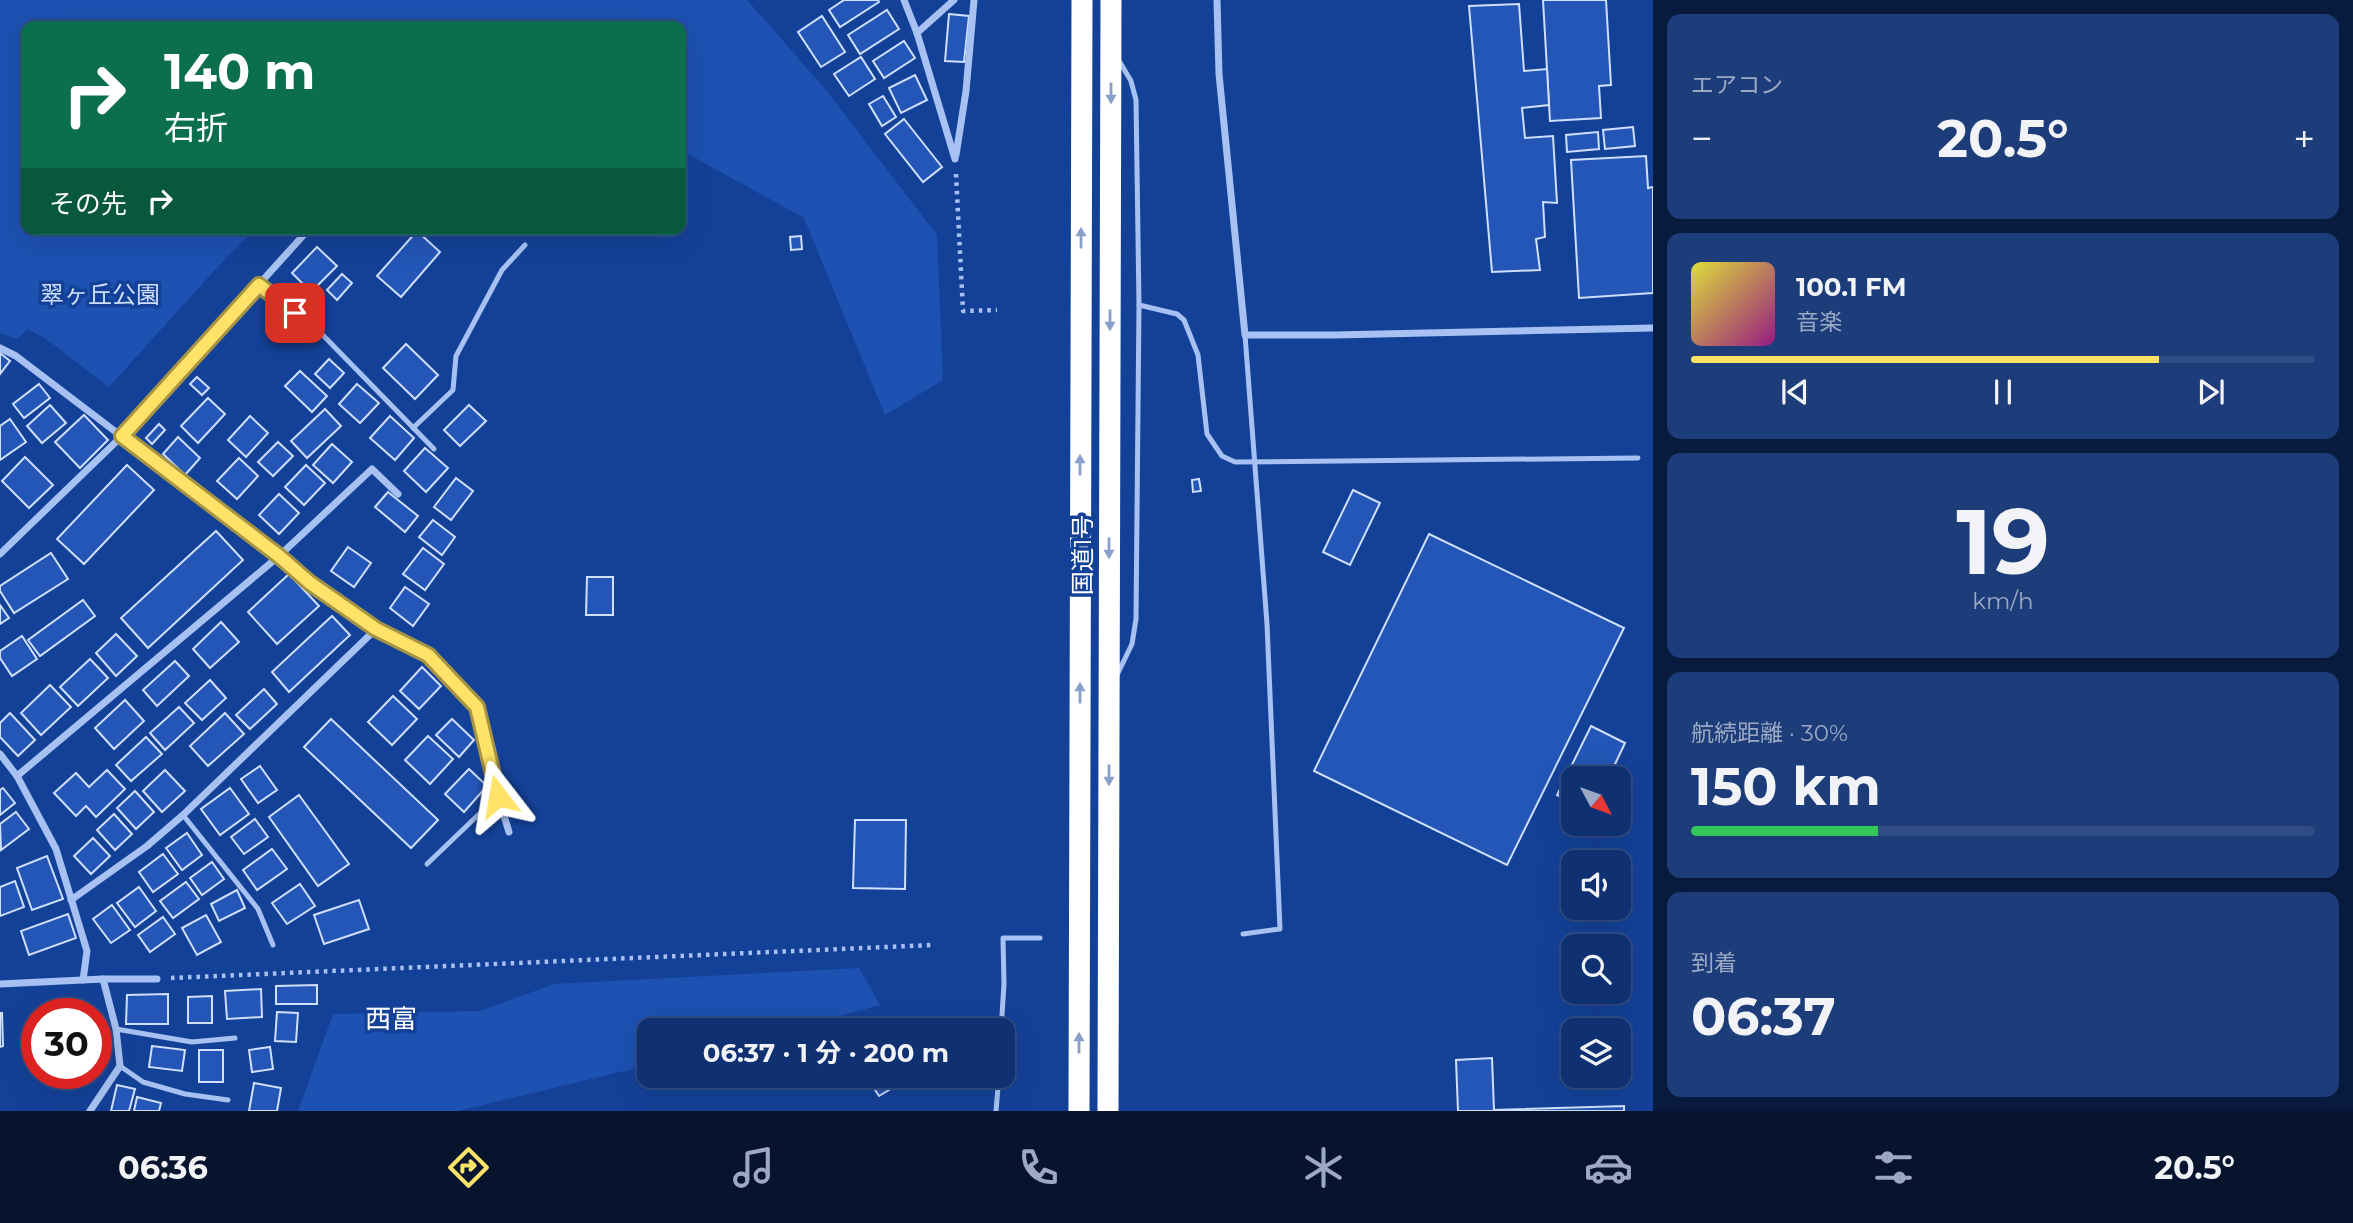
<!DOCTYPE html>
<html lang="ja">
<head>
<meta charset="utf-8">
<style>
	body { margin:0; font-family:Montserrat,"Noto Sans JP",sans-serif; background:#1d3d7a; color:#f1f3f6; height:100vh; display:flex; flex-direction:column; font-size:26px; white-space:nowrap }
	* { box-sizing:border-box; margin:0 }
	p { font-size:23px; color:#9ba9c4 }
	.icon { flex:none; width:38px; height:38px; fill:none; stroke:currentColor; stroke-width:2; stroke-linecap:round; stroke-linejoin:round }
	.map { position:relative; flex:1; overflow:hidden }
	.side { display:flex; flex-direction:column; gap:14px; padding:14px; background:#081b3f; width:700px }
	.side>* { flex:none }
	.guide { position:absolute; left:21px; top:21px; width:665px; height:214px; border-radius:14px; box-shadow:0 7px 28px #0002,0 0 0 2px #2f4c84; background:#0b6e4f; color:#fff; overflow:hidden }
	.needle { width:46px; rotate:131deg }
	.tools { position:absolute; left:1561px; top:766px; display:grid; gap:14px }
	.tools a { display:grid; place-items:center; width:70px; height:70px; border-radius:14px; background:#0f3172; box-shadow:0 7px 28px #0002,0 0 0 2px #2f4c84; font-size:35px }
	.speed { position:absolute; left:21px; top:998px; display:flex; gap:14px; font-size:35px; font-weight:700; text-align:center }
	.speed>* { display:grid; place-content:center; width:91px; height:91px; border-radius:50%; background:#0f3172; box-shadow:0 7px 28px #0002,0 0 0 2px #2f4c84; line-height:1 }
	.speed .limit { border:10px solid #d22; background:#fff; color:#111 }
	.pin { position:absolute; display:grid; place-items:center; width:60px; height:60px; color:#fff; margin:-30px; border-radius:14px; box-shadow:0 4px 10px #0006 }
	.me { position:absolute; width:77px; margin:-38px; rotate:346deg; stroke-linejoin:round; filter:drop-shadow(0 0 5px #0008) }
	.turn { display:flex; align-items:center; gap:24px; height:147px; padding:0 28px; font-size:32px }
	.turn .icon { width:91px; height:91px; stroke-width:2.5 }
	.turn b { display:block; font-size:49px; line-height:60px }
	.then { display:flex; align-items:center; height:66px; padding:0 28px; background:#0003; gap:14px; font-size:26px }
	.big { font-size:52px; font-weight:700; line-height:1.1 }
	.side .card { flex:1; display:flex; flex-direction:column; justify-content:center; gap:10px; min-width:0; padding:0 24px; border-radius:14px; background:#1d3d7a }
	.side .dial { align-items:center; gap:0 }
	.dial b { font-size:91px; line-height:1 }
	.song { display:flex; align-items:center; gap:21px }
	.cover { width:84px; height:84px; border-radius:10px; background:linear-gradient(135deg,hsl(60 70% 55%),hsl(310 70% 35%)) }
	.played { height:7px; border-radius:4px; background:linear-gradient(90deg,#ffe368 75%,#2f4c84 75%) }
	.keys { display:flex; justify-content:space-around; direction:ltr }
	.heat { display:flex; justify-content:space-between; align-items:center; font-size:38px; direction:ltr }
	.charge { height:10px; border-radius:5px; background:linear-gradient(90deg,#34c759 30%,#2f4c84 0) }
	.trip { position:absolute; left:637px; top:1018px; width:378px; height:70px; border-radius:14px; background:#0f3172; box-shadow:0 7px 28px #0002,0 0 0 2px #2f4c84; font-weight:700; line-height:70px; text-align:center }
	.tabs { display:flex; height:112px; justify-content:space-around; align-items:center; background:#06142e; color:#9ba9c4 }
	.tabs .icon { width:49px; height:49px }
	.tabs .current { color:#ffe368 }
	.tabs b { font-size:32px; color:#f1f3f6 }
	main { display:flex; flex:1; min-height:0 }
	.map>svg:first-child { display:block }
	.green { fill:#1d51b2 }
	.building { fill:#2356b7; stroke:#cfdffd; stroke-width:2 }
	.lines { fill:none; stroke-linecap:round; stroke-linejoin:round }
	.path { stroke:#a7c2f2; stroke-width:4.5; stroke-dasharray:3.5 5; stroke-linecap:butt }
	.lane { stroke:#a7c2f2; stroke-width:5 }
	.street { stroke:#a7c2f2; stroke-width:7 }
	.highway { stroke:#fff; stroke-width:21 }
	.oneway { fill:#8aa0cc }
	.route-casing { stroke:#a69444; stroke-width:18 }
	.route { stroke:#ffe368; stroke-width:12 }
	.labels { text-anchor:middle; stroke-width:7; stroke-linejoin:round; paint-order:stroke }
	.park-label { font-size:24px; fill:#cfdffd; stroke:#144198 }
	.street-label { font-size:24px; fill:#fff; stroke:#144198 }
	.neighbourhood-label { font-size:26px; fill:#fff; stroke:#144198 }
</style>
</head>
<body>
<main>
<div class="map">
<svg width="1653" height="1111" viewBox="0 0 1653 1111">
	<rect width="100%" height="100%" fill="#144198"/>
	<g class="green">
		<polygon points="0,0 747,0 826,90 937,235 943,380 885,415 804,218 681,150 681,26 26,26 26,229 255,229 222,262 109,387 49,341 28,329 17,339 0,333"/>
		<polygon points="859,968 880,1005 786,1031 649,1031 649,1065 458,1111 298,1111 333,1014 480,1011 554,984"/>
	</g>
	<g class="building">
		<polygon points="844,0 878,0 879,2 840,27 829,10"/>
		<polygon points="1543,0 1606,0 1611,85 1599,86 1601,118 1550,121"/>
		<polygon points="1519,4 1524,71 1547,69 1549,105 1522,108 1525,138 1553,136 1557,203 1543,202 1545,237 1536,239 1540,270 1492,272 1469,6"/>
		<polygon points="887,10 899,29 860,54 848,35"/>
		<polygon points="949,14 969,16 964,62 945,61"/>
		<polygon points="822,16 845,52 821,67 798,32"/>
		<polygon points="904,41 915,58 884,78 873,61"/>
		<polygon points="861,57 875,79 849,96 834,74"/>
		<polygon points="915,75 927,100 901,113 889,88"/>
		<polygon points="883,96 896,117 882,126 869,104"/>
		<polygon points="904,119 942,167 923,182 885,134"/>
		<polygon points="1633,127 1635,146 1605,149 1603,130"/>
		<polygon points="1598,132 1599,149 1567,152 1566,135"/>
		<polygon points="1646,156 1648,188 1653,187 1653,293 1579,298 1571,160"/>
		<polygon points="417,231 440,252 401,297 377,276"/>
		<polygon points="801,236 802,249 791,250 790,237"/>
		<polygon points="317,247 337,266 311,292 292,273"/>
		<polygon points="342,274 352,283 337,300 327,290"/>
		<polygon points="406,344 438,375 415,399 383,368"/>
		<polygon points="0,353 10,361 0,374"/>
		<polygon points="329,359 344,373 330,388 315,374"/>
		<polygon points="300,371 327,396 312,412 285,386"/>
		<polygon points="197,377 209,388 202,395 190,384"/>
		<polygon points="39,384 50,398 24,418 13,404"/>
		<polygon points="357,384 379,403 360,423 339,404"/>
		<polygon points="208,398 225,414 198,443 181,426"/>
		<polygon points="50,405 66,423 42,443 27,426"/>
		<polygon points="469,405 486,421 460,446 444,430"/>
		<polygon points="325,409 341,426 307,458 291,441"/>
		<polygon points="84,415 108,440 80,468 55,442"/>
		<polygon points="250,416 268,433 246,457 228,440"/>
		<polygon points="390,416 414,438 395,460 370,438"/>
		<polygon points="10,419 26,442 0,460 0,426"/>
		<polygon points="159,424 165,430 152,444 146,438"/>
		<polygon points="178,437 200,458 185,475 163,454"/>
		<polygon points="278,442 293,456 273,476 258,462"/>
		<polygon points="332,444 352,462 333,483 313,465"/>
		<polygon points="425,448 448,468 426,492 404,471"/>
		<polygon points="25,457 53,485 29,508 2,481"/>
		<polygon points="239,458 258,476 237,499 217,481"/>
		<polygon points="127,465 154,490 84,564 57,539"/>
		<polygon points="306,465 325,483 304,505 285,487"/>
		<polygon points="456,478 473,491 451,520 434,507"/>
		<polygon points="1199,479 1201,491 1193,492 1192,480"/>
		<polygon points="1353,490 1380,503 1350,565 1323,552"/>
		<polygon points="388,492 418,516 405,532 375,507"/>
		<polygon points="279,494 299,513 279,534 259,515"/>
		<polygon points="433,520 455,537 442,555 419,537"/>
		<polygon points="216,531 243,560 148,648 121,618"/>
		<polygon points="1429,534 1624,628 1507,865 1314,771"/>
		<polygon points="348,547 371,563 354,587 331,571"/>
		<polygon points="423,548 444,564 425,590 403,574"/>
		<polygon points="51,553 68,579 14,613 0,591 0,586"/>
		<polygon points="289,574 319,606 277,644 248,612"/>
		<polygon points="587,577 613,577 613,615 586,615"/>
		<polygon points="405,587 429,604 413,626 390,608"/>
		<polygon points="83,600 95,616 40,656 28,640"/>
		<polygon points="0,605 9,618 0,624"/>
		<polygon points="332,616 350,635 289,692 272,672"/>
		<polygon points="221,622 239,642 210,668 193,649"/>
		<polygon points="116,634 137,656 116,676 96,653"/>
		<polygon points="22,636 37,659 12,676 0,658 0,651"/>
		<polygon points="90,659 108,678 78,706 60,687"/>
		<polygon points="175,661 189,676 157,706 143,690"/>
		<polygon points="422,667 441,686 419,709 400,691"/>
		<polygon points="210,680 226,698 202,720 185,703"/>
		<polygon points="50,685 71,707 41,735 21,713"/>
		<polygon points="264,689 277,704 250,729 236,715"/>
		<polygon points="393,696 417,719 392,745 368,722"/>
		<polygon points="125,700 144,721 114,749 95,728"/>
		<polygon points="179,707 194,723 165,750 150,733"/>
		<polygon points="10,713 35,740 18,756 0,737 0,723"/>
		<polygon points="225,713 244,734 208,766 190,746"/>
		<polygon points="331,719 438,820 411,848 304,747"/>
		<polygon points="452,719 474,740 459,757 436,735"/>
		<polygon points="1591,726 1625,743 1608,779 1573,779 1573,803 1557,795"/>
		<polygon points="428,736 453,759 430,784 405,760"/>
		<polygon points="146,737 162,754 131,781 116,765"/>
		<polygon points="260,766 277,790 258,803 241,779"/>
		<polygon points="469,769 487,786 464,812 445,794"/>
		<polygon points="107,770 125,789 96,817 86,806 76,816 54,793 76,773 89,787"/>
		<polygon points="165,770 185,791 162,812 143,791"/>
		<polygon points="3,788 15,803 0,815 0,790"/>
		<polygon points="230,788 249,814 220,835 201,809"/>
		<polygon points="135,791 154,812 136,829 117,808"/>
		<polygon points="299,795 349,864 318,886 269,817"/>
		<polygon points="16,812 29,829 1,850 0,824"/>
		<polygon points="114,814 132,834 115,850 97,830"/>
		<polygon points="255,819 268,837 244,854 231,837"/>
		<polygon points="855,820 906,820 905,889 853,888"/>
		<polygon points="187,833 202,855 182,870 166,848"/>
		<polygon points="93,838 110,856 91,874 74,856"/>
		<polygon points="272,849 287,869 257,890 243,870"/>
		<polygon points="163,854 178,874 153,892 139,872"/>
		<polygon points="47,856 63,899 32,910 17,868"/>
		<polygon points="212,862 224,879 202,895 190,878"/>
		<polygon points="15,881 24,907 0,916 0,887"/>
		<polygon points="186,882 199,899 173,918 160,901"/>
		<polygon points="300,884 315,906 287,924 272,903"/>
		<polygon points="139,887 156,911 135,927 117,903"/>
		<polygon points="237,890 245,908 219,921 211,904"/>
		<polygon points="359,900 369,929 324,944 314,915"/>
		<polygon points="112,905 130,930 111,943 93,919"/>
		<polygon points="68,914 76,938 29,955 21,931"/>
		<polygon points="206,915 221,942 197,955 182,928"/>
		<polygon points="163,917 175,934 150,952 138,935"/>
		<polygon points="317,985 317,1004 276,1004 276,986"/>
		<polygon points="261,989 262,1017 227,1019 225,991"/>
		<polygon points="168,994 168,1024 126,1024 127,995"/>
		<polygon points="212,996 212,1023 188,1023 188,997"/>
		<polygon points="81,1000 92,1013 64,1013"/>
		<polygon points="277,1012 298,1013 296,1042 275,1041"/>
		<polygon points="0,1013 2,1013 3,1046 0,1047"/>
		<polygon points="152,1046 185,1050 182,1071 149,1067"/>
		<polygon points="270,1047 273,1069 252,1072 249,1050"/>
		<polygon points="96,1049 106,1061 96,1069"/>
		<rect x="199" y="1050" width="24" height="32"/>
		<polygon points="1492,1058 1494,1110 1624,1106 1624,1111 1458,1111 1456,1060"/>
		<polygon points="866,1076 894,1076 899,1084 879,1096"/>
		<polygon points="254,1083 281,1088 277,1111 249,1111"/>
		<polygon points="117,1085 135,1089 129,1111 111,1111"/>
		<polygon points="137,1097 161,1103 159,1111 134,1111"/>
	</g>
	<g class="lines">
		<g class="path">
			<polyline points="956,174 963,311 997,310"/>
			<polyline points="171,978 933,945"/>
		</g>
		<g class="lane">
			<polyline points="259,285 314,326 434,449"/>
			<polyline points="1139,305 1177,314 1184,320 1198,355 1207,434 1222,456 1235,462 1638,458"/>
			<polyline points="413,428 453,390 456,356 502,270 525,245"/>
			<polyline points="1117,675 1132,644 1136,619 1139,305 1136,100 1131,81 1118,59"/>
			<polyline points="183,815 258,909 273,945"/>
			<polyline points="427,864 498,796"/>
			<polyline points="1243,934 1280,929 1267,624 1245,335"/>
			<polyline points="116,1029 192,1042 235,1038"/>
			<polyline points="1001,1031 1004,984 1003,938 1040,938"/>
			<polyline points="120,1066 143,1082 185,1094 228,1100"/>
			<polyline points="996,1111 999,1076"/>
		</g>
		<g class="street">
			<polyline points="904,0 917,33 955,159"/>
			<polyline points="1217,0 1219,74 1245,335 1335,335 1653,328"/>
			<polyline points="917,33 954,0"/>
			<polyline points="956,155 966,91 974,0"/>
			<polyline points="0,348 16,356 279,556 310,583 376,629 428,655 477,707 498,796 509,832"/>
			<polyline points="0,554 122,436 309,229"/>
			<polyline points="0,754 17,776 56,849 87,951 83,980"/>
			<polyline points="17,776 279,556 372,469 398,494"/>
			<polyline points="71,900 147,846 183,815 376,629"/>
			<polyline points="0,984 103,979 157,979"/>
			<polyline points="90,1111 120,1066 116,1029 103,979"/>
		</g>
		<g class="highway">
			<polyline points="1079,1111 1082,0"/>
			<polyline points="1108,1111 1111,0"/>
		</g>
	</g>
	<defs><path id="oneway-solid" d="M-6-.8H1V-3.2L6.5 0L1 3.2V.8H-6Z" transform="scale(1.75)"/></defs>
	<g class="oneway">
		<use href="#oneway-solid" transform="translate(1111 93) rotate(90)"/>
		<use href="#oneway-solid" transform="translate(1081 238) rotate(-90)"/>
		<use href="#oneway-solid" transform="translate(1110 320) rotate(90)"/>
		<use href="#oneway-solid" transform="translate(1080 465) rotate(-90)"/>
		<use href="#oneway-solid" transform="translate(1109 548) rotate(90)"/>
		<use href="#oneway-solid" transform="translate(1080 693) rotate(-90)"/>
		<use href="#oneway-solid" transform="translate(1109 775) rotate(90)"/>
		<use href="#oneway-solid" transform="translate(1079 1043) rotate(-90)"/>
	</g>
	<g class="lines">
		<defs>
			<polyline id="route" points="295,313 259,285 122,436 279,556 310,583 376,629 428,655 477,707 498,796"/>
		</defs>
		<use href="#route" class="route-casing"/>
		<use href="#route" class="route"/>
	</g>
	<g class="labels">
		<g class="park-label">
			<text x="100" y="303">翠ヶ丘公園</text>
		</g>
		<g class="street-label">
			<text transform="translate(1083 555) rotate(-90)" y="8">国道1号</text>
		</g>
		<g class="neighbourhood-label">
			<text x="391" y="1028">西富</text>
		</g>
	</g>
</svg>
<div class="tools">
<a><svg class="needle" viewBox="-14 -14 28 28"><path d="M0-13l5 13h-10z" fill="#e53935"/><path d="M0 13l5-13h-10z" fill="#9ba9c4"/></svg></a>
<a><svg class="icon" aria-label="sound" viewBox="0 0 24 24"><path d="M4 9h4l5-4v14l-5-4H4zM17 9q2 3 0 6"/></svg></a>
<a><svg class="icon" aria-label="search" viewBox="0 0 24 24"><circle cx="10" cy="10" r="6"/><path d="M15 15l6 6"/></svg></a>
<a><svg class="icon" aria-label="layers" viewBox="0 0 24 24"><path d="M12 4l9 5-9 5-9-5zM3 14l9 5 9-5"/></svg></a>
</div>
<div class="speed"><div class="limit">30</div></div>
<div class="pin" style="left:295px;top:313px;background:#d93025"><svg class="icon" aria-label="arrive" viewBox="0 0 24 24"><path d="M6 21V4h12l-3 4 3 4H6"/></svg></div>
<svg class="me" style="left:498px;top:796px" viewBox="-20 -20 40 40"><path d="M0-17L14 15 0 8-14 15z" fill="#ffe368" stroke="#fff" stroke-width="4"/></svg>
<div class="trip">06:37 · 1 分 · 200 m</div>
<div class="guide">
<div class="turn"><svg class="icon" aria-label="right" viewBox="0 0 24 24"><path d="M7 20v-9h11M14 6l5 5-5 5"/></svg><div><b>140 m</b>右折</div></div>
<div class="then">その先<svg class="icon" aria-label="right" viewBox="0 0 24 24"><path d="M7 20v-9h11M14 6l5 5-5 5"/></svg></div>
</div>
</div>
<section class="side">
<div class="card"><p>エアコン</p>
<div class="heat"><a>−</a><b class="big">20.5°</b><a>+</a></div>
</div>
<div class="card">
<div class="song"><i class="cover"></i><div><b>100.1 FM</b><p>音楽</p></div></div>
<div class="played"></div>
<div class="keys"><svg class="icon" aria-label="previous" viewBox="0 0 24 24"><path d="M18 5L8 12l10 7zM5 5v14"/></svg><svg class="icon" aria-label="pause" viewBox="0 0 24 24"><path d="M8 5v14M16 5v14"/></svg><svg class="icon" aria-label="next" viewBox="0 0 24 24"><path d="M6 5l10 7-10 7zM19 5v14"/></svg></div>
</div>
<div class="card dial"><b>19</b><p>km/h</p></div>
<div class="card"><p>航続距離 · 30%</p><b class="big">150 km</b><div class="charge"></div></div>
<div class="card"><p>到着</p><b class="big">06:37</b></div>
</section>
</main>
<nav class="tabs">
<b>06:36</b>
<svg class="icon current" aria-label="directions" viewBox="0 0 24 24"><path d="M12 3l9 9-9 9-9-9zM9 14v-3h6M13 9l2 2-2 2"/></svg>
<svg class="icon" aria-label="music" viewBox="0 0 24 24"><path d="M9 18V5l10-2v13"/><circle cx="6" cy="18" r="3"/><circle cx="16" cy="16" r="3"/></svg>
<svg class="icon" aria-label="phone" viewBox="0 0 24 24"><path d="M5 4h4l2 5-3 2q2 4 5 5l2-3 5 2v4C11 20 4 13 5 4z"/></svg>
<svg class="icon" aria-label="climate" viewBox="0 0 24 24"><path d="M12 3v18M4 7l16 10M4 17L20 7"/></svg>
<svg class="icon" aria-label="car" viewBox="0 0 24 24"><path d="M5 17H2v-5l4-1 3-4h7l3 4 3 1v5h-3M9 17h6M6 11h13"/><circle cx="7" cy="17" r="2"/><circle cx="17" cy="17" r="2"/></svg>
<svg class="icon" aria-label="filters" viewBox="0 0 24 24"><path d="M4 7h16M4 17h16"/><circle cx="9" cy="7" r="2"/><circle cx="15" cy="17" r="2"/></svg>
<b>20.5°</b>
</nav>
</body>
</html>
